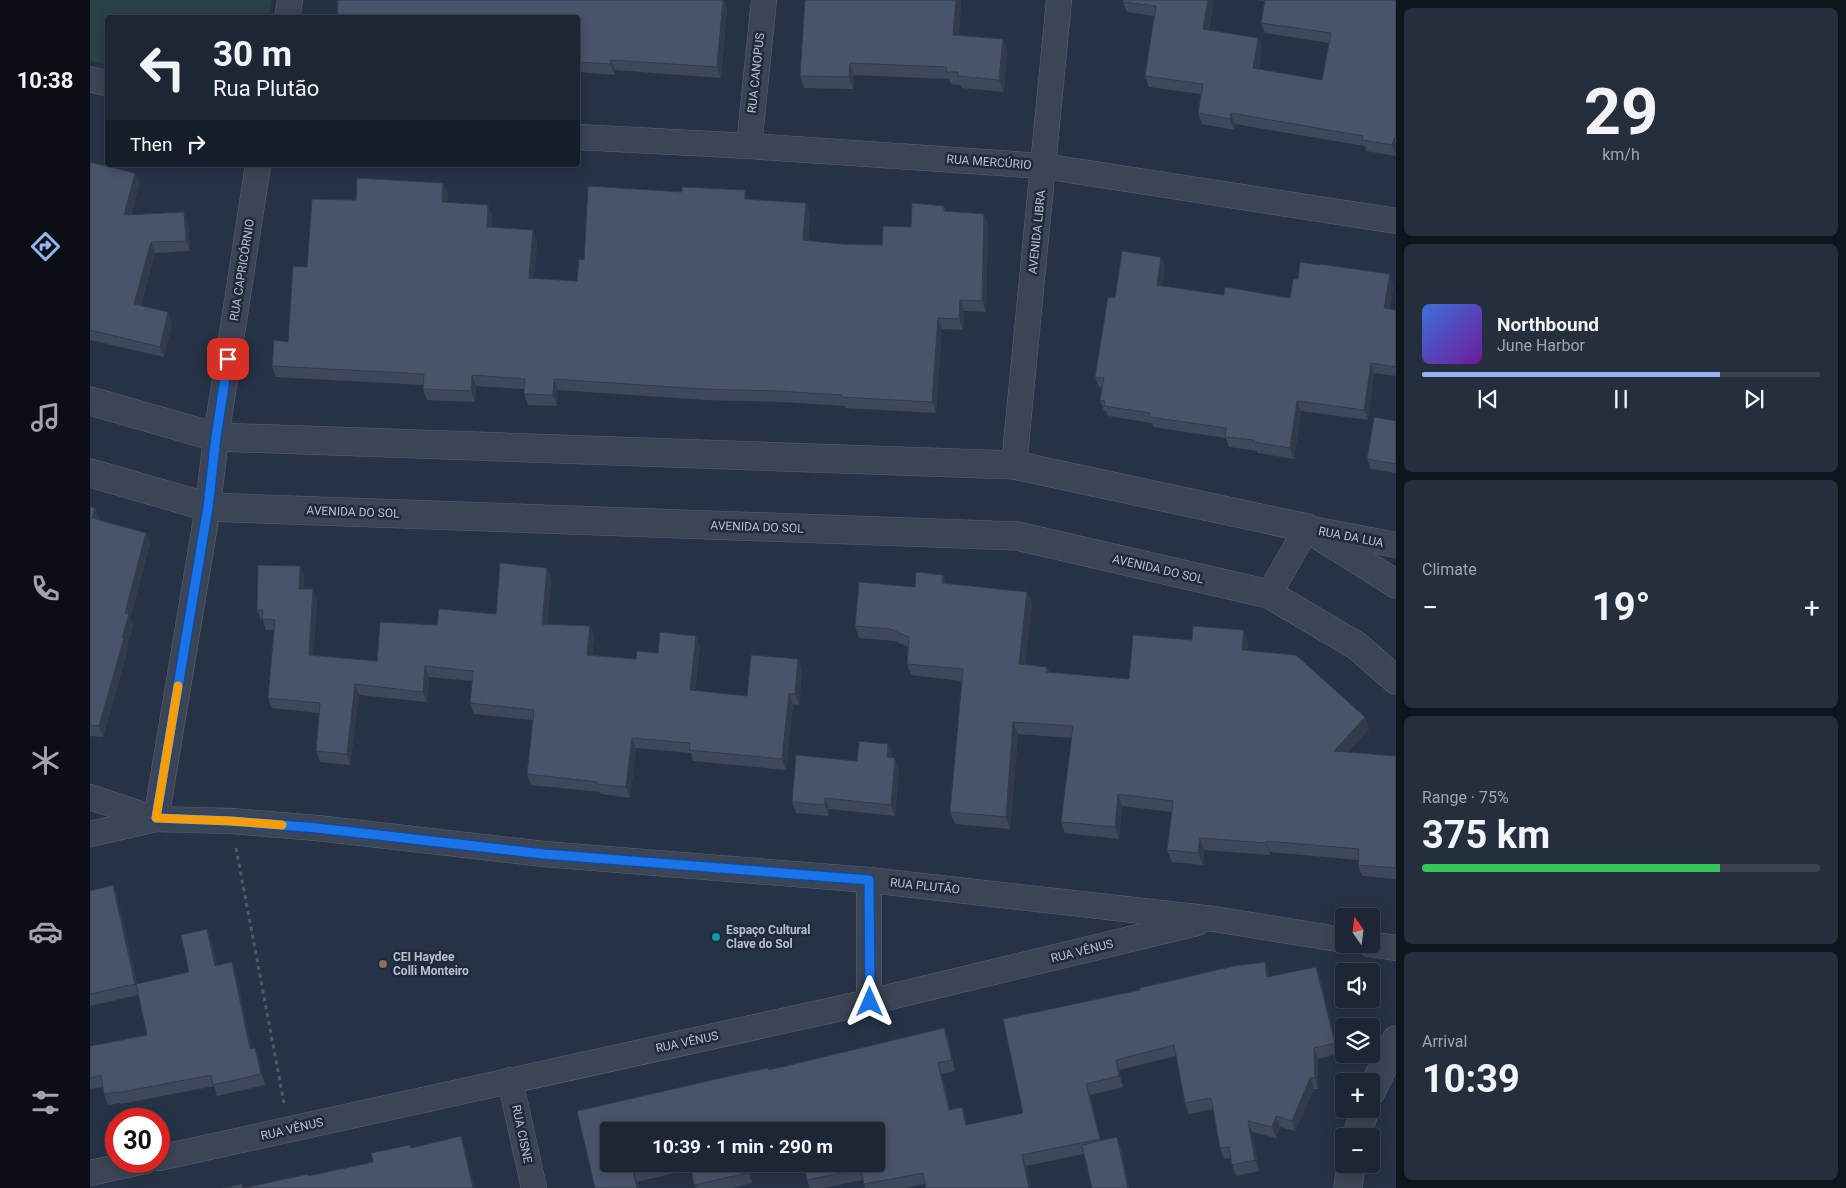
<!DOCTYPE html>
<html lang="en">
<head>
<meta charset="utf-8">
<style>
	body { margin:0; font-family:Roboto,sans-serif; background:#252e3c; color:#f1f3f6; height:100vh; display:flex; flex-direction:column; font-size:19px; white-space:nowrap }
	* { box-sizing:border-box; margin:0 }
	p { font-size:16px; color:#a0a5ac }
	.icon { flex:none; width:28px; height:28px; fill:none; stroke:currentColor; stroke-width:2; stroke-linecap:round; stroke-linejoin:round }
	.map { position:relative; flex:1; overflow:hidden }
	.panel { display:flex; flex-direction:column; gap:8px; padding:8px; background:#0f151d; width:450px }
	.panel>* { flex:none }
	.hud { position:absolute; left:15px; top:15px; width:475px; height:152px; border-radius:5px; box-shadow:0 2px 12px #0003,0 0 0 1px #3a434f; background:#1c2634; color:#f1f3f6; overflow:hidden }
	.needle { width:32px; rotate:346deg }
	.buttons { position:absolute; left:1245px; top:908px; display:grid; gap:10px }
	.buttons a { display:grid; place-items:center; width:45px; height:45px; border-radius:5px; background:#1c2634; box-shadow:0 2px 12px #0003,0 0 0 1px #3a434f; font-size:25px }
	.speed { position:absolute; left:15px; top:1108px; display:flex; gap:10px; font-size:25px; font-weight:700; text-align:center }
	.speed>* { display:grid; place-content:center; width:65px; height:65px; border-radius:50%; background:#1c2634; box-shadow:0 2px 12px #0003,0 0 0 1px #3a434f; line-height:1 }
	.speed .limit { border:8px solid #d22; background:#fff; color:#111 }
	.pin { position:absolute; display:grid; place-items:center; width:42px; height:42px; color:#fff; margin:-21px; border-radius:10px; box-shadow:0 2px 8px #0006 }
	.me { position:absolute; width:55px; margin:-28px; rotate:0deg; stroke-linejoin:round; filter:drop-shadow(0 0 4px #0008) }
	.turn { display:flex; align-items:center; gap:18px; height:105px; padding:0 25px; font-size:22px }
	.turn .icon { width:65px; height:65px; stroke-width:2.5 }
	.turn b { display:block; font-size:35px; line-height:42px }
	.then { display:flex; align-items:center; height:48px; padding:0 25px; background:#0003; gap:10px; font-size:19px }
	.big { font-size:38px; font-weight:700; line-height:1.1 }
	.panel .card { flex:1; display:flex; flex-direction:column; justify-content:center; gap:8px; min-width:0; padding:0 18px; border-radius:8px; background:#252e3c }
	.panel .dial { align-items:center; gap:0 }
	.dial b { font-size:65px; line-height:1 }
	.song { display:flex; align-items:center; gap:15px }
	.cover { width:60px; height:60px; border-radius:8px; background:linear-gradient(135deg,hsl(220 70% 55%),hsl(280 70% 35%)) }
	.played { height:5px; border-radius:2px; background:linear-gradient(90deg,#95b2f1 75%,#3a434f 75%) }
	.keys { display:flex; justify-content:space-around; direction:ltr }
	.heat { display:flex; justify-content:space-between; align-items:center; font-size:28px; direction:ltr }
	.charge { height:8px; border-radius:4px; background:linear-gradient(90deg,#34c759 75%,#3a434f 0) }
	.trip { position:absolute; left:510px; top:1122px; width:285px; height:50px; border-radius:5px; background:#1c2634; box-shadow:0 2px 12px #0003,0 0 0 1px #3a434f; font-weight:700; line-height:50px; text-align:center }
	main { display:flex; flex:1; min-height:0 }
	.menu { display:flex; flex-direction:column; width:90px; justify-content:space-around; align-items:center; background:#0b0f15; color:#a0a5ac }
	.menu .icon { width:35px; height:35px }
	.menu .selected { color:#95b2f1 }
	.menu b { font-size:22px; color:#f1f3f6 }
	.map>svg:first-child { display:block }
	.green { fill:#284247 }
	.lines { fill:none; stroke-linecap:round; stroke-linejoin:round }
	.minor-casing { stroke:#596372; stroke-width:26 }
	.tertiary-casing { stroke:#596372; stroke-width:29 }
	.path { stroke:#475f62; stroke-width:3; stroke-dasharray:4 4; stroke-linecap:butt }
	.minor { stroke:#3b4555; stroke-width:25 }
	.tertiary { stroke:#3b4555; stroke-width:28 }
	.wall { fill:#3e485b }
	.shaded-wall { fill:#323b4a }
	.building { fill:#48546a; stroke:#323b4a }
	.route-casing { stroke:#114b97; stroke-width:12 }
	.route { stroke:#1a73e8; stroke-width:9 }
	.slow { stroke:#f59e0b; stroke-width:9 }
	.culture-dot { fill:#0f9aa8; stroke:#1f2a3b; stroke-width:2 }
	.education-dot { fill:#8d6e63; stroke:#1f2a3b; stroke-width:2 }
	.labels { text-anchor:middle; stroke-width:5; stroke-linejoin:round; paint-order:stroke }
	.street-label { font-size:12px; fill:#b9c0ce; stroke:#1f2a3b }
	.poi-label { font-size:12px; font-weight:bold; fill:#b9c0ce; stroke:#1f2a3b; text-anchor:start }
</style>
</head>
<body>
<main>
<nav class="menu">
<b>10:38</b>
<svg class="icon selected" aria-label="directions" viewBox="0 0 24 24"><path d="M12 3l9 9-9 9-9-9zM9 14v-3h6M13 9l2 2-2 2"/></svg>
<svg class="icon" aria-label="music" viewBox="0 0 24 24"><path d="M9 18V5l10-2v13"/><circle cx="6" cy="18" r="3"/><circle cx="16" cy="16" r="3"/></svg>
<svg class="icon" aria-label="phone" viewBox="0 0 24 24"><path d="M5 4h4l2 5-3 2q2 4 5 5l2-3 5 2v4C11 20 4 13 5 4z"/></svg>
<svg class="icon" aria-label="climate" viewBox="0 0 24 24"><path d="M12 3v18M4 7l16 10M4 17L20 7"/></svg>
<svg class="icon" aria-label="car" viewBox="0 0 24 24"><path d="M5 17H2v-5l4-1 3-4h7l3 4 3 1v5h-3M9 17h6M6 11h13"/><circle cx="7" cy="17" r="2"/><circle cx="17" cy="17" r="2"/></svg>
<svg class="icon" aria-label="filters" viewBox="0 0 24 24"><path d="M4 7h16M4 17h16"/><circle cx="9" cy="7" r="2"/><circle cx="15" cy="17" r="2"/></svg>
</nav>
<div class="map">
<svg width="1306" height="1188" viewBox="0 0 1306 1188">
	<rect width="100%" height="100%" fill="#263346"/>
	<polygon class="green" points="0,0 181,0 179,17 18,18 17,65 0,61"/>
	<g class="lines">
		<defs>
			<g id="minor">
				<polyline points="197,18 200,0"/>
				<polyline points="0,79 18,84"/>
				<polyline points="488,137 659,146 953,166 1306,221"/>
				<polyline points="659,146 674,0"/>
				<polyline points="924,465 969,0"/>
				<polyline points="1179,594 1217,528 1306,545"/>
				<polyline points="0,797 66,819 141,821 227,828 454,854 779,880 1124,919 1254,940"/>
				<polyline points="0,834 66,819 118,507 126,437 168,165"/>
				<polyline points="779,880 779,1002"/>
				<polyline points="1280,944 1306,948"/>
				<polyline points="420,1080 444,1188"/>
				<polyline points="69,1158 779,1002 1107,923"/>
				<polyline points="0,1173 55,1161"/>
			</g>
			<g id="tertiary">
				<polyline points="0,401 126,437 924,465 1217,528 1306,584"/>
				<polyline points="0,473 118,507 927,536 1179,594 1267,646 1306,680"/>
				<polyline points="1281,1092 1306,1040"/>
				<polyline points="1267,1136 1275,1109"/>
				<polyline points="1258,1188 1261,1164"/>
			</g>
		</defs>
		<use href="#minor" class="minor-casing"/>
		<use href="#tertiary" class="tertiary-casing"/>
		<polyline class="path" points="146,848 194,1103"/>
		<use href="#minor" class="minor"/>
		<use href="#tertiary" class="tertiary"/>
	</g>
	<g class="wall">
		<polygon points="329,0 634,0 637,8 631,78 525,70 525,75 488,72 488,18"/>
		<polygon points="871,0 869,35 913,39 917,51 914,92 872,88 871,85 861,84 859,79 764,75 763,89 714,88 710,76"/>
		<polygon points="1124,0 1119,30 1168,38 1172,48 1169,69 1232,80 1239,43 1175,33 1171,23 1174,1 1167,0 1306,0 1306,156 1276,151 1275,146 1145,124 1144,130 1112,124 1108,113 1111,94 1059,87 1055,76 1064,16 1037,12 1033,2"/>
		<polygon points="0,162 45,173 49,184 41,215 98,223 100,251 65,253 51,305 82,323 74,357 0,340"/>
		<polygon points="353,183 358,194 357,202 398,205 402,216 402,227 447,241 444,278 487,281 494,260 659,199 716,203 720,214 718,241 752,244 792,245 854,206 856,212 894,214 898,225 896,312 874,311 873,330 852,329 846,413 755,408 755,406 692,402 616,400 468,390 467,406 438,405 434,394 434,389 386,386 385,402 337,400 333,389 333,385 186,377 182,366 198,342 217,267 266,200"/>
		<polygon points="1075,267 1072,286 1134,295 1200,298 1304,284 1299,309 1306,310 1306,376 1284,373 1278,420 1211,411 1204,459 1168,453 1167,451 1139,447 1136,438 1063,427 1062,423 1018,416 1016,411 1014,411 1010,400 1013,388 1009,387 1005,377 1025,298"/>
		<polygon points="1306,421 1306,473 1281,469 1277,459"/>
		<polygon points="0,507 5,508 9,519 8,520 56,533 60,543 40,619 43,625 37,646 38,649 13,737 0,736"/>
		<polygon points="210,566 214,577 213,589 227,600 223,656 287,661 347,625 406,614 457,568 461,579 457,625 500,626 504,637 502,655 546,659 568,653 606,636 610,647 605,691 657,696 708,659 712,670 709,705 703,704 696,770 603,761 601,753 546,748 540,798 511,794 510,792 441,785 437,774 443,720 384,714 380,703 382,681 339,677 337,702 269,695 260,765 230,762 226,751 229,713 182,708 178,698 184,630 176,630 173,620 171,620 167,610"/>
		<polygon points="853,575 856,584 937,592 942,604 935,664 957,667 959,672 1039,679 1102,640 1158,642 1157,650 1275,717 1279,729 1258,752 1306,756 1306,879 1272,876 1268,865 1268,860 1180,852 1180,855 1114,850 1113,865 1082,862 1077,850 1082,812 1032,806 1029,839 975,833 971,822 982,738 928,734 920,829 865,824 860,812 872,681 821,675 817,664 818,647 805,641 769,638 765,626"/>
		<polygon points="798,744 802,755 802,757 809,769 805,816 739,809 739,816 706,813 702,802 767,761"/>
		<polygon points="23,885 27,896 47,984 99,972 121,940 127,965 142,962 146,973 161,1048 169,1059 175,1085 127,1096 124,1086 31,1104 30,1103 18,1105 14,1094 13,1087 0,1089 0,1046 57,1035 48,995 0,1006 0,891"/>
		<polygon points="1175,962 1179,977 1226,967 1230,978 1248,1054 1228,1059 1228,1089 1224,1089 1205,1131 1190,1127 1186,1138 1162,1132 1169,1171 1146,1176 1142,1165 1141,1158 1134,1159 1130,1148 1123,1109 1099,1114 1095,1103 1086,1056 1029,1070 1033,1087 1000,1095 1011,1141 1027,1137 1031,1148 1039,1188 1002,1188 994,1154 936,1166 941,1188 836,1188 835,1184 815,1188 775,1188 773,1180 733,1188 720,1188 717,1180 713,1164 786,1164 786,1131 519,1131 519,1164 658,1164 662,1183 642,1188 606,1188 601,1169 547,1182 549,1188 505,1188 487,1111 644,1075 678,1068 679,1070 854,1028 858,1038 865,1071 852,1074 860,1110 872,1107 877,1125 933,1113 913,1019 1050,990 1050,988 1144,966"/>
	</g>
	<g class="shaded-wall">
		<polygon points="630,0 634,0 637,8 631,78 627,67"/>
		<polygon points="866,0 871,0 868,47 863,35"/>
		<polygon points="1118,0 1124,0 1117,39 1113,29"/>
		<polygon points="1168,38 1172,48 1167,79 1163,68"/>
		<polygon points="913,39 917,51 914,92 909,80"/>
		<polygon points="521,60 525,70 525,75 521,64"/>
		<polygon points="760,63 764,75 763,89 759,77"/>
		<polygon points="1141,113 1145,124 1144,130 1140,119"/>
		<polygon points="1304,138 1306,143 1306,155 1302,145"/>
		<polygon points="45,173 49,184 38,226 34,215"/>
		<polygon points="353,183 358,194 356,213 352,202"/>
		<polygon points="655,190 659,202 655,199"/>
		<polygon points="716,203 720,214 717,251 713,240"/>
		<polygon points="398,205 402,216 401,238 397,227"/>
		<polygon points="94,212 98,223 100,251 96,241"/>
		<polygon points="894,214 898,225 896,312 892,301"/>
		<polygon points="443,230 447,241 443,289 439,278"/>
		<polygon points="61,242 65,253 48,315 44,304"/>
		<polygon points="1071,257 1075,267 1071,296 1067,285"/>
		<polygon points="1300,274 1304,284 1298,319 1294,308"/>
		<polygon points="870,300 874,311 873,330 869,319"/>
		<polygon points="78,312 82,323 74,357 70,347"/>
		<polygon points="848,318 852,329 846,413 842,402"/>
		<polygon points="1281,363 1284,373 1278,420 1274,410"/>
		<polygon points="382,375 386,386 385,402 381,391"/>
		<polygon points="464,379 468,390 467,406 463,395"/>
		<polygon points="1207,401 1211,411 1204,459 1200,448"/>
		<polygon points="5,508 9,519 6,529 2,518"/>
		<polygon points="56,533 60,543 40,619 43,625 37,646 38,649 13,737 9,726 32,638 35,613"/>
		<polygon points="210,566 214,577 213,599 209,589"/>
		<polygon points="457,568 461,579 456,635 452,624"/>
		<polygon points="853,575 857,586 852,583"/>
		<polygon points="223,589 227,600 223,666 219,655"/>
		<polygon points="937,592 942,604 934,676 929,664"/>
		<polygon points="500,626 504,637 501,666 497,655"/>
		<polygon points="1154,630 1158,642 1156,661 1152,650"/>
		<polygon points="606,636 610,647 604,701 600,690"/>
		<polygon points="708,659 712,670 709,705 705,694"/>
		<polygon points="335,666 339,677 337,702 333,692"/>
		<polygon points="265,684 269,695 260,765 257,754"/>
		<polygon points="699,694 703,704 696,770 692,759"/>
		<polygon points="1275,717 1279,729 1248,763 1244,751"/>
		<polygon points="923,722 928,734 920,829 916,817"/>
		<polygon points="542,738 546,748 540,798 536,787"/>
		<polygon points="798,744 802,755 801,768 797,757"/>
		<polygon points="805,758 809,769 805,816 801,805"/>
		<polygon points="1028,794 1032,806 1029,839 1025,827"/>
		<polygon points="735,798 739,809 739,816 735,805"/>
		<polygon points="1110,838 1114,850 1113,865 1108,853"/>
		<polygon points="1176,841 1180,852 1180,855 1176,843"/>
		<polygon points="23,885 27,896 49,995 45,984"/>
		<polygon points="117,929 121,940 129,977 125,966"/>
		<polygon points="142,962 146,973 164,1060 160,1049"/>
		<polygon points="1175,962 1179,973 1181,988 1177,977"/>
		<polygon points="1226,967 1230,978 1248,1054 1245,1043"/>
		<polygon points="854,1028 858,1038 865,1071 862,1060"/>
		<polygon points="165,1048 169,1059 175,1085 171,1074"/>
		<polygon points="1224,1048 1228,1059 1228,1089 1225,1078"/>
		<polygon points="1026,1060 1029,1070 1033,1087 1029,1076"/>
		<polygon points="848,1063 852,1074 863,1121 859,1110"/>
		<polygon points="1220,1078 1224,1089 1205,1131 1202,1121"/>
		<polygon points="996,1084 1000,1095 1013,1150 1010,1139"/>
		<polygon points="872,1107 876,1118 880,1136 876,1125"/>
		<polygon points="1186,1116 1190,1127 1186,1138 1182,1127"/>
		<polygon points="1158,1121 1162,1132 1169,1171 1165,1160"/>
		<polygon points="371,1136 375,1147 385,1188 383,1188"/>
		<polygon points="1027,1137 1031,1148 1039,1188 1038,1188"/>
		<polygon points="932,1155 936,1166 941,1188 939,1188"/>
		<polygon points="657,1164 658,1164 662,1183 658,1173"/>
		<polygon points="543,1171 547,1182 549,1188 547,1188"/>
	</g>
	<g class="building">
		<polygon points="248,0 633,0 627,67 521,60 521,64 488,62 488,18 247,18"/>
		<polygon points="715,0 866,0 863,35 913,39 909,80 868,76 868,72 856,72 857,67 760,63 759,77 710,76"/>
		<polygon points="1033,0 1118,0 1113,29 1168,38 1163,68 1232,80 1241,33 1171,23 1175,0 1306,0 1306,138 1304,138 1302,145 1272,140 1273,136 1141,113 1140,119 1108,113 1113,84 1055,76 1066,6 1033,2"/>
		<polygon points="0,162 45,173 34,215 94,212 96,241 61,242 44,304 78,312 70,347 0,330"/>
		<polygon points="267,178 353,183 352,202 398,205 397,227 443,230 439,278 487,281 489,259 494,260 498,186 592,192 592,187 655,190 655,199 716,203 713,240 752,244 792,245 793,226 821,227 822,203 854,206 854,211 894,214 892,301 870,300 869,319 848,318 842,402 751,397 752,395 687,391 612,389 464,379 463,395 434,394 435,379 382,375 381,391 333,389 334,374 182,366 184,340 198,342 203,266 217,267 222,199 266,200"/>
		<polygon points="1032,251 1071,257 1067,285 1134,295 1135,287 1200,298 1203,279 1208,279 1210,262 1229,265 1230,264 1300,274 1294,308 1306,310 1306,367 1281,363 1274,410 1207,401 1200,448 1164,442 1164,440 1135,437 1136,428 1060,417 1060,413 1014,406 1015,401 1010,400 1014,378 1005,377 1018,297 1025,298"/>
		<polygon points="1284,417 1306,421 1306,464 1277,459"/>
		<polygon points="0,507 5,508 2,518 56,533 35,613 39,614 32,638 34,638 9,726 0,725"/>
		<polygon points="410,563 457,568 452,624 500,626 497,655 546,659 547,651 568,653 570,632 606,636 600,690 657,696 661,655 708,659 705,694 699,694 692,759 599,750 600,743 542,738 536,787 507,784 507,782 437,774 444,710 380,703 383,671 335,666 333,692 265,684 257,754 226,751 230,703 178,698 185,620 172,619 173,610 167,610 168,565 210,566 209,589 223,589 219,655 287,661 290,622 347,625 349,609 406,614"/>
		<polygon points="826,572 853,575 852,583 937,592 929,664 957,667 956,672 1039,679 1043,635 1102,640 1103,626 1154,630 1152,650 1206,655 1275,717 1244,751 1306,756 1306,868 1268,865 1269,849 1176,841 1176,843 1110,838 1108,853 1077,850 1083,801 1028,794 1025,827 971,822 983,726 923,722 916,817 860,812 873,669 817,664 819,637 800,629 765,626 769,582 825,587"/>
		<polygon points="769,741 798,744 797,757 805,758 801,805 735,798 735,805 702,802 706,755 767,761"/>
		<polygon points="23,885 45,984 0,994 0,891"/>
		<polygon points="117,929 125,966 142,962 160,1049 165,1048 171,1074 123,1085 121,1075 27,1093 26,1092 14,1094 11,1075 0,1078 0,1046 57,1035 46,984 99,972 91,935"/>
		<polygon points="1175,962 1177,977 1226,967 1245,1043 1224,1048 1225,1078 1220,1078 1202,1121 1186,1116 1182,1127 1158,1121 1165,1160 1142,1165 1139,1147 1130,1148 1121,1098 1095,1103 1084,1045 1026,1060 1029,1076 996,1084 1010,1139 932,1155 939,1188 836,1188 833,1173 774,1184 771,1169 717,1180 713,1164 786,1164 786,1131 519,1131 519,1164 573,1164 543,1171 547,1188 505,1188 487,1111 644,1075 678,1068 679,1070 854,1028 862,1060 848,1063 859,1110 872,1107 876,1125 933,1113 913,1019 1050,990 1050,988 1144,966"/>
		<polygon points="371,1136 383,1188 133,1188 152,1184 153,1188 218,1174 218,1176 283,1162 281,1153 320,1145 321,1148"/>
		<polygon points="1027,1137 1038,1188 1002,1188 992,1145"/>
		<polygon points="600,1164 657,1164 658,1173 604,1185"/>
	</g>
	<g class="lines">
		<defs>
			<polyline id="route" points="138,359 126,437 118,507 66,818 141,821 227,828 454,854 779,880 780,1002"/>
		</defs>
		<use href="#route" class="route-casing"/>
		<use href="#route" class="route"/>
		<polyline class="slow" points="88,686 66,818 141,821 192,825"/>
	</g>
	<circle class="culture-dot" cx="626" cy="937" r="5"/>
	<circle class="education-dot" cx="293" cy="964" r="5"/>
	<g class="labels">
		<g class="street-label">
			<text transform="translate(666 73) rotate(-84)" y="4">RUA CANOPUS</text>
			<text transform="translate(899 162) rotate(4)" y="4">RUA MERCÚRIO</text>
			<text transform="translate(947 232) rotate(-84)" y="4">AVENIDA LIBRA</text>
			<text transform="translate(152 270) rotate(-81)" y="4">RUA CAPRICÓRNIO</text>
			<text transform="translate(263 512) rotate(2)" y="4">AVENIDA DO SOL</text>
			<text transform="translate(667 527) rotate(2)" y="4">AVENIDA DO SOL</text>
			<text transform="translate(1261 537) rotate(11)" y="4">RUA DA LUA</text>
			<text transform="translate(1068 569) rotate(13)" y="4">AVENIDA DO SOL</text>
			<text transform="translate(835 886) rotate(6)" y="4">RUA PLUTÃO</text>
			<text transform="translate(992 951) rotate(-14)" y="4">RUA VÊNUS</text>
			<text transform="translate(597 1042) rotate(-12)" y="4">RUA VÊNUS</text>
			<text transform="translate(202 1129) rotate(-13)" y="4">RUA VÊNUS</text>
			<text transform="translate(432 1134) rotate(78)" y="4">RUA CISNE</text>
		</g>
		<g class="poi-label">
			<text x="636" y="934">Espaço Cultural<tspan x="636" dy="14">Clave do Sol</tspan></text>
			<text x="303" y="961">CEI Haydee<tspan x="303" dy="14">Colli Monteiro</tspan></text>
		</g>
	</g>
</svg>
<div class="buttons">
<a><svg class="needle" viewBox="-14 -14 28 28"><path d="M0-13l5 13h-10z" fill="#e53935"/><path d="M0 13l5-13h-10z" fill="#a0a5ac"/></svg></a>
<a><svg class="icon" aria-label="sound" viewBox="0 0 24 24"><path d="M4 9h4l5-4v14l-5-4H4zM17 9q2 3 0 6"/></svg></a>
<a><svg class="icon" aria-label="layers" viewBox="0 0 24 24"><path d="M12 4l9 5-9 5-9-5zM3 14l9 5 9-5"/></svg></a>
<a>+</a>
<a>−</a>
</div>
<div class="speed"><div class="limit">30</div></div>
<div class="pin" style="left:138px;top:359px;background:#d93025"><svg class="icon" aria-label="arrive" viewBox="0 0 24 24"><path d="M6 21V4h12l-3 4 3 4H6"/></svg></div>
<svg class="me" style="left:780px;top:1002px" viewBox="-20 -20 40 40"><path d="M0-17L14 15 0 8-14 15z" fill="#1a73e8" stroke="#fff" stroke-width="4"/></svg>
<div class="trip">10:39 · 1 min · 290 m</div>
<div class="hud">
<div class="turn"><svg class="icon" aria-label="left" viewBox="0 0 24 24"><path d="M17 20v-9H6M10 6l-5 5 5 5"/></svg><div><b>30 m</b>Rua Plutão</div></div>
<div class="then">Then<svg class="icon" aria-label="right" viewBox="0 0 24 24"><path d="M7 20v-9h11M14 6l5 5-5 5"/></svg></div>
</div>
</div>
<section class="panel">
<div class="card dial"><b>29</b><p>km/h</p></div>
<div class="card">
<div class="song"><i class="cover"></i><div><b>Northbound</b><p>June Harbor</p></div></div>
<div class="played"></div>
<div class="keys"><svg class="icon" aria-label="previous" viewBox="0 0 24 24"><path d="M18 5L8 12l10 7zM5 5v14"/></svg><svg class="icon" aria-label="pause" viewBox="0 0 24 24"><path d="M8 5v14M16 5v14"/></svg><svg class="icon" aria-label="next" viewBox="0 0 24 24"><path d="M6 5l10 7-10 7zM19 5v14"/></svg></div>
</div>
<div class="card"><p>Climate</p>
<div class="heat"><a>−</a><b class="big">19°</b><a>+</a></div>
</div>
<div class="card"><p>Range · 75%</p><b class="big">375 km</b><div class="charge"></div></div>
<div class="card"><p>Arrival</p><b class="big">10:39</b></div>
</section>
</main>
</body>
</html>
